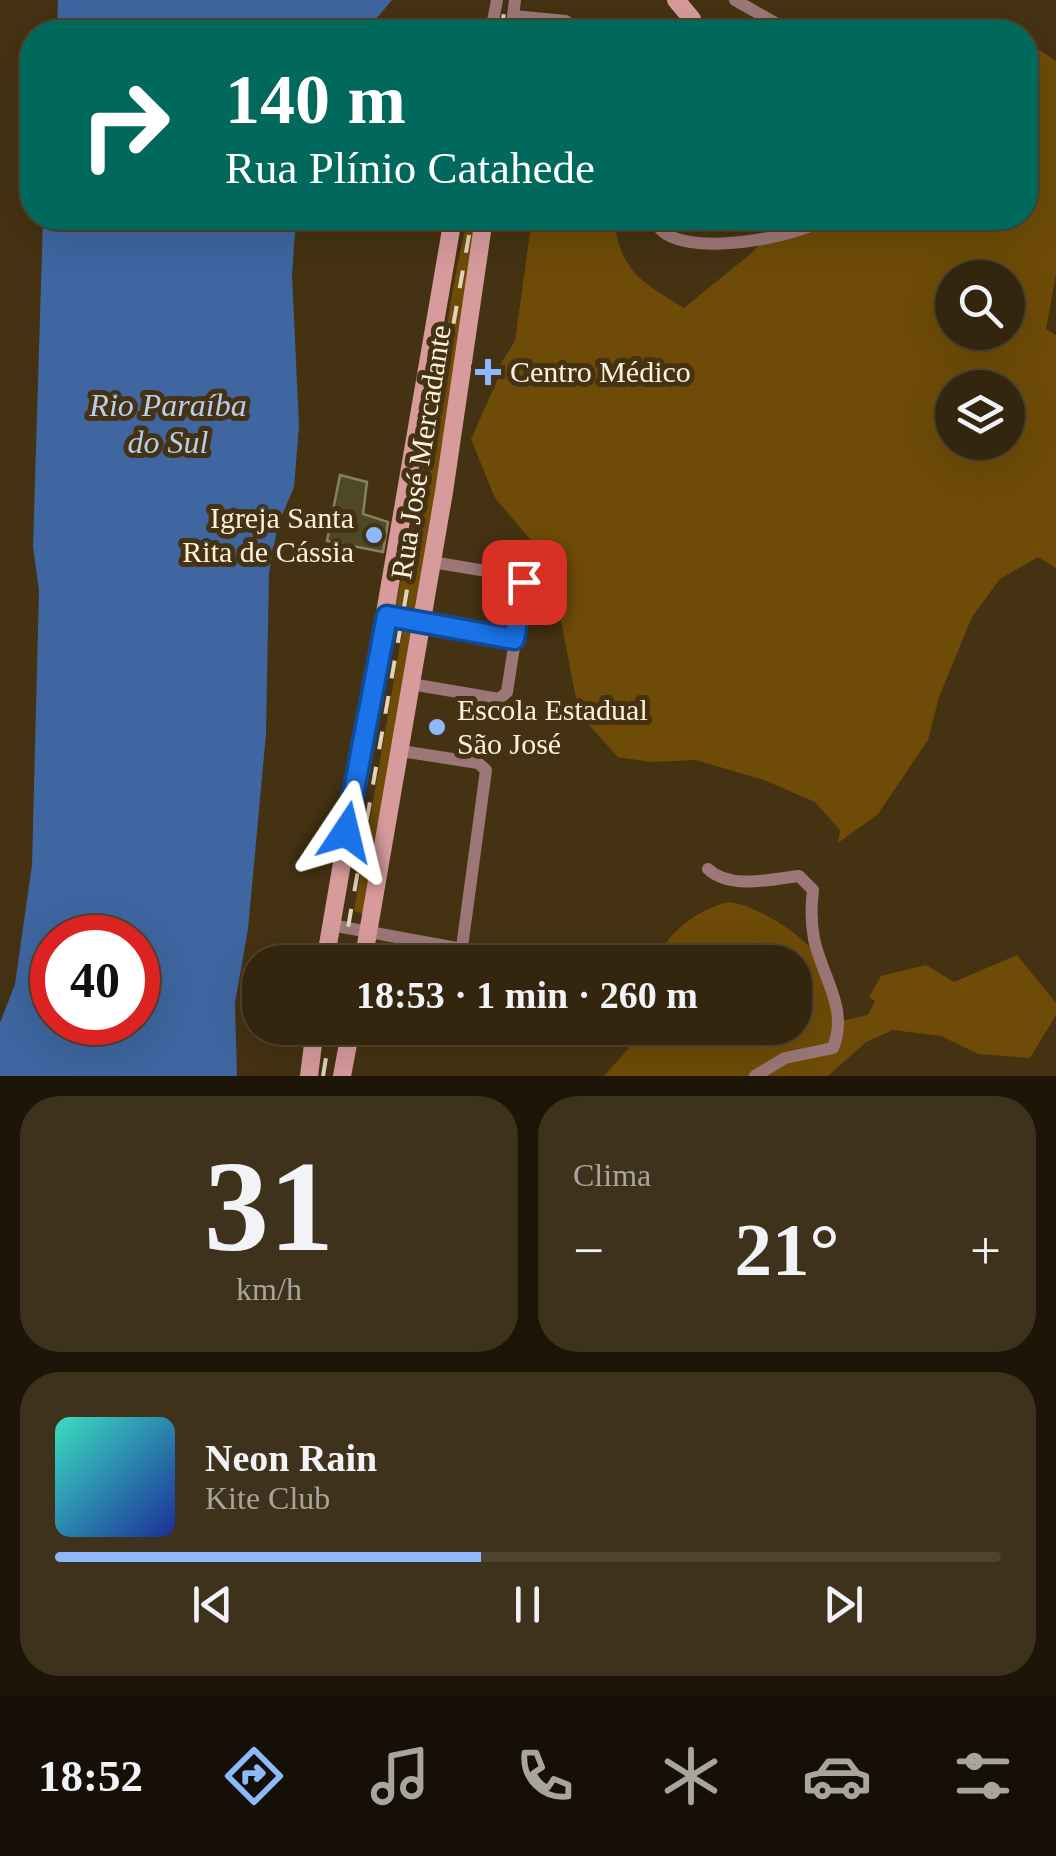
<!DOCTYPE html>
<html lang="pt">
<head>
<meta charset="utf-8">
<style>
	body { margin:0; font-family:Georgia,serif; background:#3f321c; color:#f1f3f6; height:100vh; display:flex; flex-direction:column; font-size:38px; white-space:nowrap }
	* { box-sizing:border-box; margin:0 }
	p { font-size:32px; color:#a9a59e }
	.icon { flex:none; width:55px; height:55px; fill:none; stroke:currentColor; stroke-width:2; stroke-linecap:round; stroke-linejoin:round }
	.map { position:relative; height:1076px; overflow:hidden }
	.drawer { display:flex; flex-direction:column; gap:20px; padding:20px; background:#1d1508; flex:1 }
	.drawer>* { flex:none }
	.hud { position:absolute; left:20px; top:20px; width:1018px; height:210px; border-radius:40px; box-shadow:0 10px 40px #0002,0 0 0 2px #4e432e; background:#00695c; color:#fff; overflow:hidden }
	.fabs { position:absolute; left:935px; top:260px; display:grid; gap:20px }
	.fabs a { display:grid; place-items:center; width:90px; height:90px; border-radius:50%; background:#34260e; box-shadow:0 10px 40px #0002,0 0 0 2px #4e432e; font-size:50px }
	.speed { position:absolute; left:30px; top:915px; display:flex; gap:20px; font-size:50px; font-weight:700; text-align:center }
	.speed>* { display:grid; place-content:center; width:130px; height:130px; border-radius:50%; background:#34260e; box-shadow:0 10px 40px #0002,0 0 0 2px #4e432e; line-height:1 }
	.speed .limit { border:15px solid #d22; background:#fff; color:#111 }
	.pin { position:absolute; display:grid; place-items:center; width:85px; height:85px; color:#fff; margin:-42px; border-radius:20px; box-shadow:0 5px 15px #0006 }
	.me { position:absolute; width:110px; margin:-55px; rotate:10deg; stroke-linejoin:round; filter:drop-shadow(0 0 8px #0008) }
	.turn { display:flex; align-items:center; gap:35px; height:210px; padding:0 40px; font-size:45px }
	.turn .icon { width:130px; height:130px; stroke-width:2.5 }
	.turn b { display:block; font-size:70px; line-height:85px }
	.big { font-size:75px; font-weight:700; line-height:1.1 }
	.drawer .tile { flex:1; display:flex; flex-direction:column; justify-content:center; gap:15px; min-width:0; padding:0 35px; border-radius:40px; background:#3f321c }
	.drawer .dial { align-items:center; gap:0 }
	.dial b { font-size:130px; line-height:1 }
	.song { display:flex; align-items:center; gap:30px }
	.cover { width:120px; height:120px; border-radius:15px; background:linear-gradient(135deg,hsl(170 70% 55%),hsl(230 70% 35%)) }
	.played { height:10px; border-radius:5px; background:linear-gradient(90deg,#8db9fc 45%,#4e432e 45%) }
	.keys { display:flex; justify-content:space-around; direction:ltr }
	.heat { display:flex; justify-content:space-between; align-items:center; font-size:55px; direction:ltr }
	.drawer .tiles { flex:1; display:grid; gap:20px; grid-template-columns:1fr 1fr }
	.tile:last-child { grid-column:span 2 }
	.trip { position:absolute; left:242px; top:945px; width:570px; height:100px; border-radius:40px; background:#34260e; box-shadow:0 10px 40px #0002,0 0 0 2px #4e432e; font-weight:700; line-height:100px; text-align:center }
	.tab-bar { display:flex; height:160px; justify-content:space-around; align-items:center; background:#150f06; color:#a9a59e }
	.tab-bar .icon { width:70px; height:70px }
	.tab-bar .selected { color:#8db9fc }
	.tab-bar b { font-size:45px; color:#f1f3f6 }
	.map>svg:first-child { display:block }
	.green { fill:#6e4c07; fill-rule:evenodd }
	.water { fill:#3f66a1; fill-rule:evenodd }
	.building { fill:#4f4824; stroke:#88815b; stroke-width:2.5 }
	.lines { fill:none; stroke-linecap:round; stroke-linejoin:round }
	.street { stroke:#9d7777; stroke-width:12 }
	.secondary { stroke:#d79b9c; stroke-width:18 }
	.rail { stroke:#e0d4bf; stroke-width:4; stroke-dasharray:18 18; stroke-linecap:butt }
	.route-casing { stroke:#114b97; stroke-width:25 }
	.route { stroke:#1a73e8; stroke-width:18 }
	.poi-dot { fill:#8db9fc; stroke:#453212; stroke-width:4 }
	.labels { text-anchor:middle; stroke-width:10; stroke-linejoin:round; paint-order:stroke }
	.poi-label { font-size:30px; fill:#fcf1de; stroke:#453212; text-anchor:start }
	.street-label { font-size:30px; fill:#fcf1de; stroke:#453212 }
	.water-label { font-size:32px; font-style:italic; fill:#b7cef0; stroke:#453212 }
</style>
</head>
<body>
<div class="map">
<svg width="1056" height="1076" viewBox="0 0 1056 1076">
	<rect width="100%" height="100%" fill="#453212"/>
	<g class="green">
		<path d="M1025,40L1056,61V274L1046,329L1056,335V568L1038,557L1000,579L972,617L939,697L928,740L878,814L838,843L840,830L815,802L764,780L696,760L650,762L618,757L579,714L556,595L530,539L495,498L471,439L500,374L495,373L515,341L532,218H614C620,271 640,281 684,308L754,251L778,218H1025ZM952,278H1008V332H952ZM952,388H1008V442H952Z"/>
		<path d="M468,218H483L421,612L395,610L423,469C423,449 430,435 433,416C445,350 451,283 468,218Z"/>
		<polygon points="420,625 367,915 354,911 403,628"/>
		<path d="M728,902C754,904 803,934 817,956C826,970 828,996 832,1012L845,1020L868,1015L875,1001L869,997L881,976L926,965L954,982L1017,955L1056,1003V1015L1030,1058L978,1054L941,1036L893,1030L866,1042L828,1076H604L633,1043L638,1028H795V962H657C665,932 700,909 728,902Z"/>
	</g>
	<g class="water">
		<polygon points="58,0 392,0 365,32 57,32"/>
		<path d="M43,218H296L292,275L299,426L294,487L278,525L269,573L266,734L248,929L235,1003L237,1076H0V1023L15,984L32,865L39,590L33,547ZM52,938H138V1022H52Z"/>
	</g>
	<polygon class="building" points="340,475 367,482 363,514 388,522 383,552 327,541"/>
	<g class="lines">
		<g class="street">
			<polyline points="735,0 791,32"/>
			<polyline points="513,16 566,21"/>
			<polyline points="491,32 497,0"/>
			<polyline points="511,32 515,0"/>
			<path d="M658,226C680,260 797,238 826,218"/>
			<polyline points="387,616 514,639"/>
			<polyline points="411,684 499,699 507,692 524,582 516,576 432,562"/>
			<polyline points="401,751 478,763 486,770 460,962"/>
			<path d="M708,869C730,890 772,879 799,876L813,890C811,906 811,923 814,939C822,977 849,1008 833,1048L785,1058L755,1076"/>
			<polyline points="331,925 462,949"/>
		</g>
		<g class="secondary">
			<polyline points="676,0 692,19 690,32"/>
			<polyline points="325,962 453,218"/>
			<polyline points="363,962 444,492 484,218"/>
			<polyline points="309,1076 315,1028"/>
			<polyline points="342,1076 351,1028"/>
		</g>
		<g class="rail">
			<polyline points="501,32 506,0"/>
			<polyline points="342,962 472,218"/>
			<polyline points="323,1076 331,1028"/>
		</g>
	</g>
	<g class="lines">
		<defs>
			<polyline id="route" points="346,832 387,616 514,639 524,582"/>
		</defs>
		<use href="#route" class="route-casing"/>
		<use href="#route" class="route"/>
	</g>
	<g class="poi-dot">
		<path d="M483 357h10v10h10v10h-10v10h-10v-10h-10v-10h10z"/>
		<circle cx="374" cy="535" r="10"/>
		<circle cx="437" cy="727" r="10"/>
	</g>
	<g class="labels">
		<g class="poi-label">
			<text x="510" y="382">Centro Médico</text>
			<text x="354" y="528" text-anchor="end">Igreja Santa<tspan x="354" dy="34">Rita de Cássia</tspan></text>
			<text x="457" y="720">Escola Estadual<tspan x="457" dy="34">São José</tspan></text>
		</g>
		<g class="street-label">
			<text transform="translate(421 452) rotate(-81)" y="10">Rua José Mercadante</text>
		</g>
		<g class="water-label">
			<text x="168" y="416">Rio Paraíba<tspan x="168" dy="37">do Sul</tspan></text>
		</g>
	</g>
</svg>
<div class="fabs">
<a><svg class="icon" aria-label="search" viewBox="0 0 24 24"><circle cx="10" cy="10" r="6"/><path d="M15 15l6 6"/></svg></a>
<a><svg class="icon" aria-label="layers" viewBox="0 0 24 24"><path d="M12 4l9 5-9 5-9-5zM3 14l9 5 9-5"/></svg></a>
</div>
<div class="speed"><div class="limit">40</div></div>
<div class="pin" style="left:524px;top:582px;background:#d93025"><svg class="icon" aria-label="arrive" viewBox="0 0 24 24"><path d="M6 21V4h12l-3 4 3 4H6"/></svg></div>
<svg class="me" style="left:346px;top:832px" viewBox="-20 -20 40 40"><path d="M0-17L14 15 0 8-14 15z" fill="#1a73e8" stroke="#fff" stroke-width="4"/></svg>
<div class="trip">18:53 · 1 min · 260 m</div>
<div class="hud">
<div class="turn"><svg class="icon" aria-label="right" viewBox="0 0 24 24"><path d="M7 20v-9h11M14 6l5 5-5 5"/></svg><div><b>140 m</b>Rua Plínio Catahede</div></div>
</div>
</div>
<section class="drawer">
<div class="tiles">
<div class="tile dial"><b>31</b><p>km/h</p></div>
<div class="tile"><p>Clima</p>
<div class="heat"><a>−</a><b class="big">21°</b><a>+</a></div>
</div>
<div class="tile">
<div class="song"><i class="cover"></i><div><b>Neon Rain</b><p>Kite Club</p></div></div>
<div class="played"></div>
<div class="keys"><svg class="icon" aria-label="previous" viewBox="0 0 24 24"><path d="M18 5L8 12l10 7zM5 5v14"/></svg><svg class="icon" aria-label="pause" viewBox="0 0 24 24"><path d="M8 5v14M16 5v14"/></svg><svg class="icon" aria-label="next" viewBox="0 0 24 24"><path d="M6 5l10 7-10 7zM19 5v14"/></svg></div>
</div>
</div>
</section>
<nav class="tab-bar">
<b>18:52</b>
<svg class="icon selected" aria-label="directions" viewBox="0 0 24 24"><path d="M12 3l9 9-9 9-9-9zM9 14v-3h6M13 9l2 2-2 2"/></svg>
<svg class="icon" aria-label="music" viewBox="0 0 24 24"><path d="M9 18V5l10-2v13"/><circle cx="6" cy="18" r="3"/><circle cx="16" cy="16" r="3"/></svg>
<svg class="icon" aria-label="phone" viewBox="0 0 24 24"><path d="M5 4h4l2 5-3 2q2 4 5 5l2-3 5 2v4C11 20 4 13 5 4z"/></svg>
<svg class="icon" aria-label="climate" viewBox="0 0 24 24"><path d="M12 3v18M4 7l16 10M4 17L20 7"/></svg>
<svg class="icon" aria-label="car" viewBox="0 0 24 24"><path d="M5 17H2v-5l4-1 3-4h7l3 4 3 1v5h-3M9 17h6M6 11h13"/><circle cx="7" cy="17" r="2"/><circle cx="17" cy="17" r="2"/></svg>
<svg class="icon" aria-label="filters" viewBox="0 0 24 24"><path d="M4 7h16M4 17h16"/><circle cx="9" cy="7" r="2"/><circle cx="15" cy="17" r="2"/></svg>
</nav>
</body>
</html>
